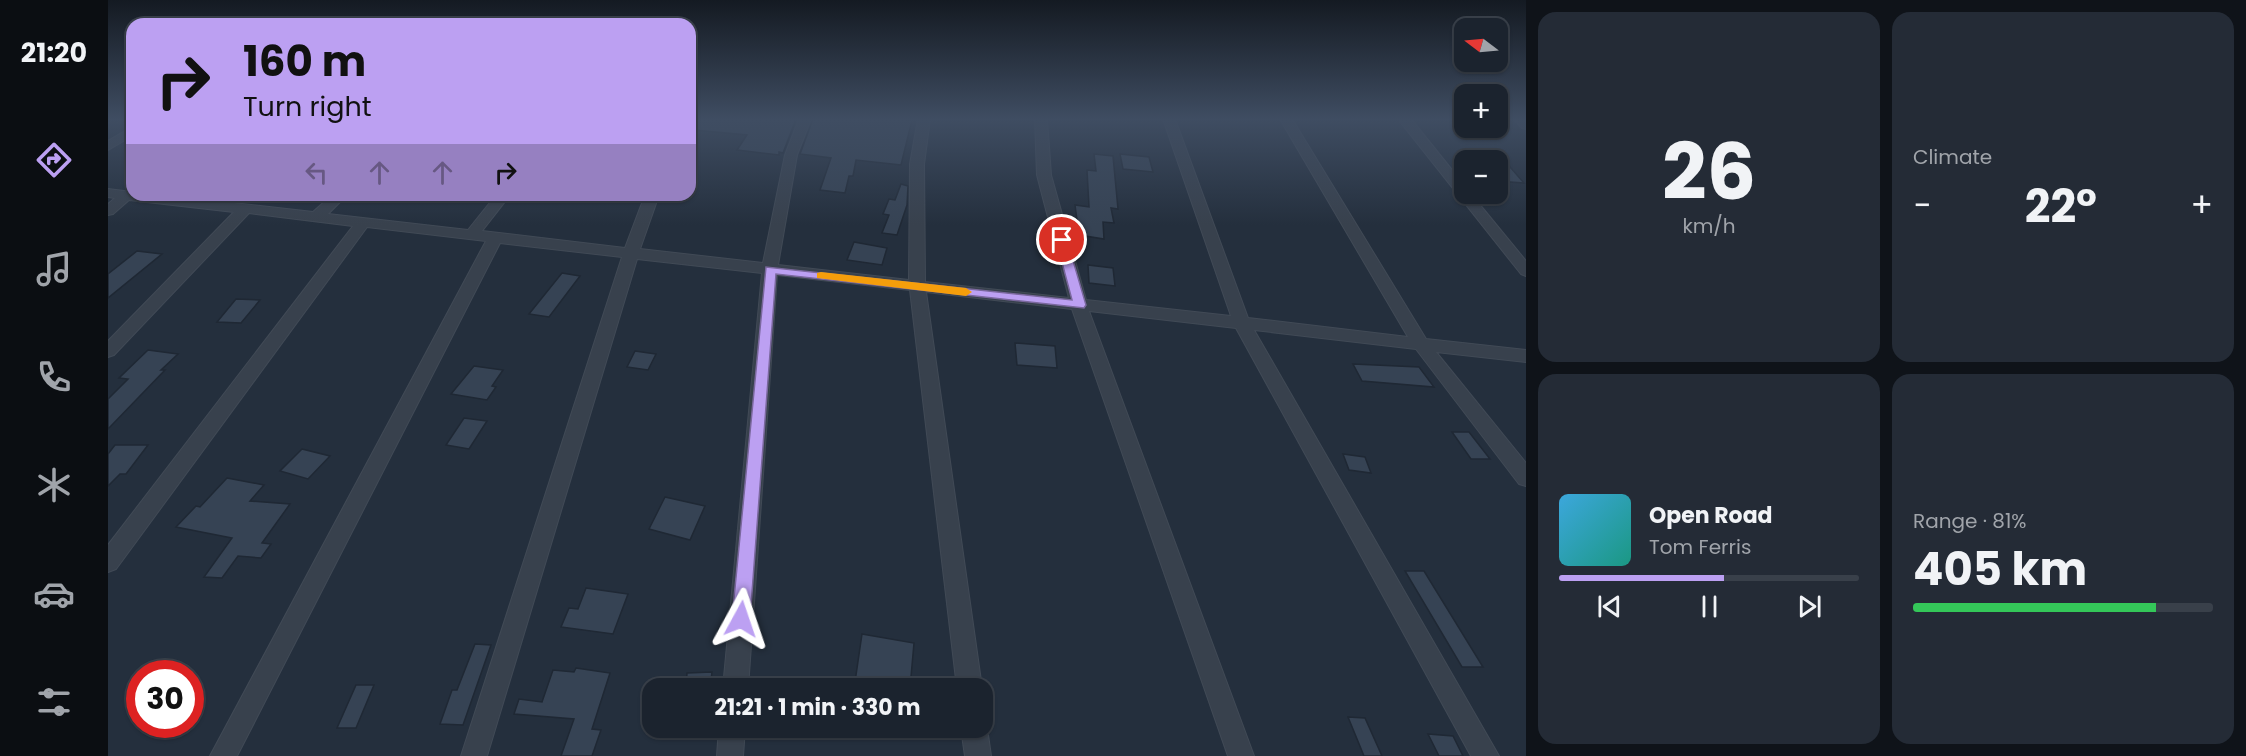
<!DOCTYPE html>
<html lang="en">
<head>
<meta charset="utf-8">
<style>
	body { margin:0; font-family:Poppins,sans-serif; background:#242b36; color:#f1f3f6; height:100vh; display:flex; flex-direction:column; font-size:22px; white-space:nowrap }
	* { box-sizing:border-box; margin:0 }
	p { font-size:20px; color:#a0a4aa }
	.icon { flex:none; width:33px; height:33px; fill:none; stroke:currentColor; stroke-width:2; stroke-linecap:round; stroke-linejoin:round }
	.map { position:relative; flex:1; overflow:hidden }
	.drawer { display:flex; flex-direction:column; gap:12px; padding:12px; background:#0f1319; width:720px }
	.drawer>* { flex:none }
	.top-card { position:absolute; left:18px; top:18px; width:570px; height:183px; border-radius:18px; box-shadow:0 2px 4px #0004,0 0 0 2px #39404a; background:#bca0f2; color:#111; overflow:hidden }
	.needle { width:39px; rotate:286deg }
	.tools { position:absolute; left:1346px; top:18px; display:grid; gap:12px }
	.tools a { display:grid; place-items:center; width:54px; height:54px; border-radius:12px; background:#1b232e; box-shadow:0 2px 4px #0004,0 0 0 2px #39404a; font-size:30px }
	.speed { position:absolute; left:18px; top:660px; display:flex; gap:12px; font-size:30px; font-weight:700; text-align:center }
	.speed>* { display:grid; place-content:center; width:78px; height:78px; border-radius:50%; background:#1b232e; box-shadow:0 2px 4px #0004,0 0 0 2px #39404a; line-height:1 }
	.speed .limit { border:9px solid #d22; background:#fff; color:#111 }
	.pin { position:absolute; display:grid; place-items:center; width:51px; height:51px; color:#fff; margin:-26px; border:3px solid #fff; border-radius:50%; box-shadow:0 2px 6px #0007 }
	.me { position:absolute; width:66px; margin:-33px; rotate:5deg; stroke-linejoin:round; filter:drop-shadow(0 0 4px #0008) }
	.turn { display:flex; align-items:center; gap:21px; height:126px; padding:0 18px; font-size:27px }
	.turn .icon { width:78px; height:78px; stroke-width:2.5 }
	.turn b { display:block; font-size:42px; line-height:51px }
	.lanes { display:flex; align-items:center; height:57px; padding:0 18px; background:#0003; justify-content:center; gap:30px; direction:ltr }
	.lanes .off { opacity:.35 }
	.big { font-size:45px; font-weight:700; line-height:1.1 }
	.drawer .widget { flex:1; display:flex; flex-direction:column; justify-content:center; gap:9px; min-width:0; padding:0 21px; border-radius:18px; background:#242b36 }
	.drawer .dial { align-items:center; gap:0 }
	.dial b { font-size:78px; line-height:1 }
	.song { display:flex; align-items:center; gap:18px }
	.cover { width:72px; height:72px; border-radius:9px; background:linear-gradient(135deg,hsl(200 70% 55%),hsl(170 70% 35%)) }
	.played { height:6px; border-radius:3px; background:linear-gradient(90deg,#bca0f2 55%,#39404a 55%) }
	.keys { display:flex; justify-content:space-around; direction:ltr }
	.heat { display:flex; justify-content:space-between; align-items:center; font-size:33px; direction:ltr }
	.charge { height:9px; border-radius:4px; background:linear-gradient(90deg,#34c759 81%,#39404a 0) }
	.drawer .tiles { flex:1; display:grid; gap:12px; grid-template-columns:repeat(2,1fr) }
	.trip { position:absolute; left:534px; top:678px; width:351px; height:60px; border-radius:18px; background:#1b232e; box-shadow:0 2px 4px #0004,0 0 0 2px #39404a; font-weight:700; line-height:60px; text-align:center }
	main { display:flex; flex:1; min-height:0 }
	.menu { display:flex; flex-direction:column; width:108px; justify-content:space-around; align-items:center; background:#0b0e12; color:#a0a4aa }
	.menu .icon { width:42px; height:42px }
	.menu .on { color:#bca0f2 }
	.menu b { font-size:27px; color:#f1f3f6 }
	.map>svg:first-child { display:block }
	.building { fill:#364354; stroke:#1f2834; stroke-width:1.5 }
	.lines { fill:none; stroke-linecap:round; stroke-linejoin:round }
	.minor-casing { stroke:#414a56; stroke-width:2 }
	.minor { fill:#38414d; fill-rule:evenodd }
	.route { fill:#bca0f2; stroke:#7a689d; stroke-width:1.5 }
	.slow { fill:#f59e0b }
</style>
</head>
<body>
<main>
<nav class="menu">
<b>21:20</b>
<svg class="icon on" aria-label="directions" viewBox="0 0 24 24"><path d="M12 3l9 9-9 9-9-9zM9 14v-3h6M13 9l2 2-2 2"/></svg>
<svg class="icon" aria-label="music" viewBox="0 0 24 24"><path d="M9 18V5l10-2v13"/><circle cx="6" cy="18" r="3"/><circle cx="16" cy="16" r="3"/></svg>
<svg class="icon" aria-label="phone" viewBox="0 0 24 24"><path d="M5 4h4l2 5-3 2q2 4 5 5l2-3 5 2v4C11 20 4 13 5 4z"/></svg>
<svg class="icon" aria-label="climate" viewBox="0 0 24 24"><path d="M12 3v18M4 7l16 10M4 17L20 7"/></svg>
<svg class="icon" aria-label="car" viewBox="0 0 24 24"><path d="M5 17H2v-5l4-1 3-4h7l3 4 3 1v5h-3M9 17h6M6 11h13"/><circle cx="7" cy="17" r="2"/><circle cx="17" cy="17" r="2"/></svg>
<svg class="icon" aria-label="filters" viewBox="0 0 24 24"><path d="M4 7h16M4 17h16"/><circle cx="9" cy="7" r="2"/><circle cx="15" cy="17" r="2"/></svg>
</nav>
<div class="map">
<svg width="1418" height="756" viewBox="0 0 1418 756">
	<rect width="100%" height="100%" fill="#242f3d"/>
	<g class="building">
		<polygon points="586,119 688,119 675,153 671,152 671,155 629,150 639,135 586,130"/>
		<polygon points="705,119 795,119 804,120 793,165 748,160 745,176 741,176 737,193 712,190 723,158 692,154"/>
		<polygon points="1389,152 1416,183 1389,181"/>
		<polygon points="986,154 1005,156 1010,209 1003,208 1006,223 995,222 996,239 971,235 967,205 981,207 979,170 988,171"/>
		<polygon points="1012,154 1041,157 1045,172 1015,169"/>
		<polygon points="793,184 800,186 799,205 789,235 774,233 781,215 775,214 781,199 787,200"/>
		<polygon points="746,242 779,248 774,265 739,260"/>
		<polygon points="29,251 54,254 0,298 0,274"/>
		<polygon points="980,265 1005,268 1007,286 981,283"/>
		<polygon points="454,273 472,276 441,317 421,314"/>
		<polygon points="128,299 152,300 133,323 109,322"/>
		<polygon points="907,343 947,346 949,368 909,365"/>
		<polygon points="40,350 70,354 53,370 57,370 0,429 0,399 20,379 11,378"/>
		<polygon points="527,351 548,354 540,370 519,367"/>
		<polygon points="1245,364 1311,367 1326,387 1254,381"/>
		<polygon points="366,366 395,370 384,386 388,387 379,400 343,394"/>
		<polygon points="356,418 379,421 361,449 338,445"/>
		<polygon points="1344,432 1361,432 1382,459 1363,459"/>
		<polygon points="7,445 40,445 18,474 12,474 0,486 0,454"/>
		<polygon points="194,449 222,456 200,479 172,471"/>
		<polygon points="1235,454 1257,457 1263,473 1241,470"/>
		<polygon points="119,478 156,485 142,501 182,504 154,543 163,544 153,558 130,556 114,578 96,577 124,538 68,527 88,506 92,507"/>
		<polygon points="557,497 597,506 582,540 541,529"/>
		<polygon points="1297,571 1316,571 1375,667 1354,667"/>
		<polygon points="478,588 520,594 505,634 453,627 461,608 470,609"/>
		<polygon points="754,634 806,643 802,688 747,682"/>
		<polygon points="367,644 383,645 355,725 332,724 344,690 349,690"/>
		<polygon points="468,668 502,673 484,729 493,730 484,756 453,756 466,719 406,714 411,699 434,702 445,670 466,672"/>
		<polygon points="604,672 602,688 578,688 579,673"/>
		<polygon points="248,685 266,685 248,728 229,728"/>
		<polygon points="1240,717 1257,718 1274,756 1256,756"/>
		<polygon points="1320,734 1345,736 1355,756 1331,756"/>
	</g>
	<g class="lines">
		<defs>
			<g id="minor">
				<polygon points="691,119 703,119 689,155 670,265 801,280 802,164 810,119 822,119 816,164 817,282 961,298 929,175 927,119 939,119 943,175 978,300 1123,316 1055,119 1067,119 1140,318 1300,337 1172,119 1184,119 1318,339 1418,350 1418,362 1328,352 1418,463 1418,486 1411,484 1308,349 1146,330 1391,756 1363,756 1128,328 981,311 1146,756 1120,756 964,309 818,292 874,688 849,688 802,290 669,275 640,688 615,688 654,273 529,259 379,756 353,756 514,257 392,243 129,756 102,756 378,241 259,227 8,569 0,572 0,545 245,226 141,213 6,355 0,357 0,341 126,212 21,200 5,214 0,215 0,204 7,198 0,197 0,189 24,192 24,195 54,195 205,212 224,195 239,195 220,214 360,230 388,195 402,195 374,231 517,248 537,195 551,195 532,249 655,263 677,155"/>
				<polygon points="1290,119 1303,119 1356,185 1356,194 1363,194 1418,261 1418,276 1413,274"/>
				<polygon points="1406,119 1418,119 1418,129 1414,128"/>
				<polygon points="24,127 24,136 0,150 0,141"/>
				<polygon points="874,718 879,728 883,756 857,756 853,728 874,728"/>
				<polygon points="611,728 637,728 635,756 609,756"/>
			</g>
		</defs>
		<use href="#minor" class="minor-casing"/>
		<use href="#minor" class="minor"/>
	</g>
	<linearGradient id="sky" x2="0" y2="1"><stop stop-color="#141a22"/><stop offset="0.53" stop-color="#3f4d62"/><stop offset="1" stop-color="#3f4d62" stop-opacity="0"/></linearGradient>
	<rect width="1418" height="225" fill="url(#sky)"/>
	<polygon class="route" points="954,236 959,240 978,305 976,308 668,274 642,619 639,624 633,627 627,624 624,619 658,267 964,300 948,240"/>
	<polygon class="slow" points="713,272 858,288 864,292 858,296 709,278 709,273"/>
</svg>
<div class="tools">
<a><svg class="needle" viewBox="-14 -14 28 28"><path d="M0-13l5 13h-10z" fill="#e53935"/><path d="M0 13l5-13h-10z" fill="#a0a4aa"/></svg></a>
<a>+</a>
<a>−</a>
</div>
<div class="speed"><div class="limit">30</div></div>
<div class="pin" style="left:954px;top:240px;background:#d93025"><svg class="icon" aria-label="arrive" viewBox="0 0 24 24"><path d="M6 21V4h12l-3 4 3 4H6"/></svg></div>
<svg class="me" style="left:633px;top:619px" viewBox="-20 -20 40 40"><path d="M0-17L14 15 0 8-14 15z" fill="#bca0f2" stroke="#fff" stroke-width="4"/></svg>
<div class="trip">21:21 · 1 min · 330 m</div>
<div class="top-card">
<div class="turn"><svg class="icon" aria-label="right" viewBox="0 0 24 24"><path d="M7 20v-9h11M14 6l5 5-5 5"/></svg><div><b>160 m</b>Turn right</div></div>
<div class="lanes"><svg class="icon off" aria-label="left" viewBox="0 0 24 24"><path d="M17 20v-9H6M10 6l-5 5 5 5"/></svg><svg class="icon off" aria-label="ahead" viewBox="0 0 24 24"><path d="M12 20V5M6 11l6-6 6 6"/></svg><svg class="icon off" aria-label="ahead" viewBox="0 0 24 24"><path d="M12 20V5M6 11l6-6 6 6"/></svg><svg class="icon" aria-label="right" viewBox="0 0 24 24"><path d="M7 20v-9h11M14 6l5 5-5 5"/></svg></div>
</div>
</div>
<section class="drawer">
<div class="tiles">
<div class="widget dial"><b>26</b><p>km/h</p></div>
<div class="widget"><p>Climate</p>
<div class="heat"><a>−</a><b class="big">22°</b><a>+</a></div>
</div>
<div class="widget">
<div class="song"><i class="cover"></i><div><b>Open Road</b><p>Tom Ferris</p></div></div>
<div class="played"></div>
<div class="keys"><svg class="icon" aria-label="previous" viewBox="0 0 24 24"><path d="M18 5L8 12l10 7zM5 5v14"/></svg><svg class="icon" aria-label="pause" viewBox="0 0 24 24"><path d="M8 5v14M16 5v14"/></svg><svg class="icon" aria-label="next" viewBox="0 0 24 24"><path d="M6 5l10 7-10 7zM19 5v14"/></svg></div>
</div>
<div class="widget"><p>Range · 81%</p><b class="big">405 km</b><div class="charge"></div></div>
</div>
</section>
</main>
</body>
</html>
